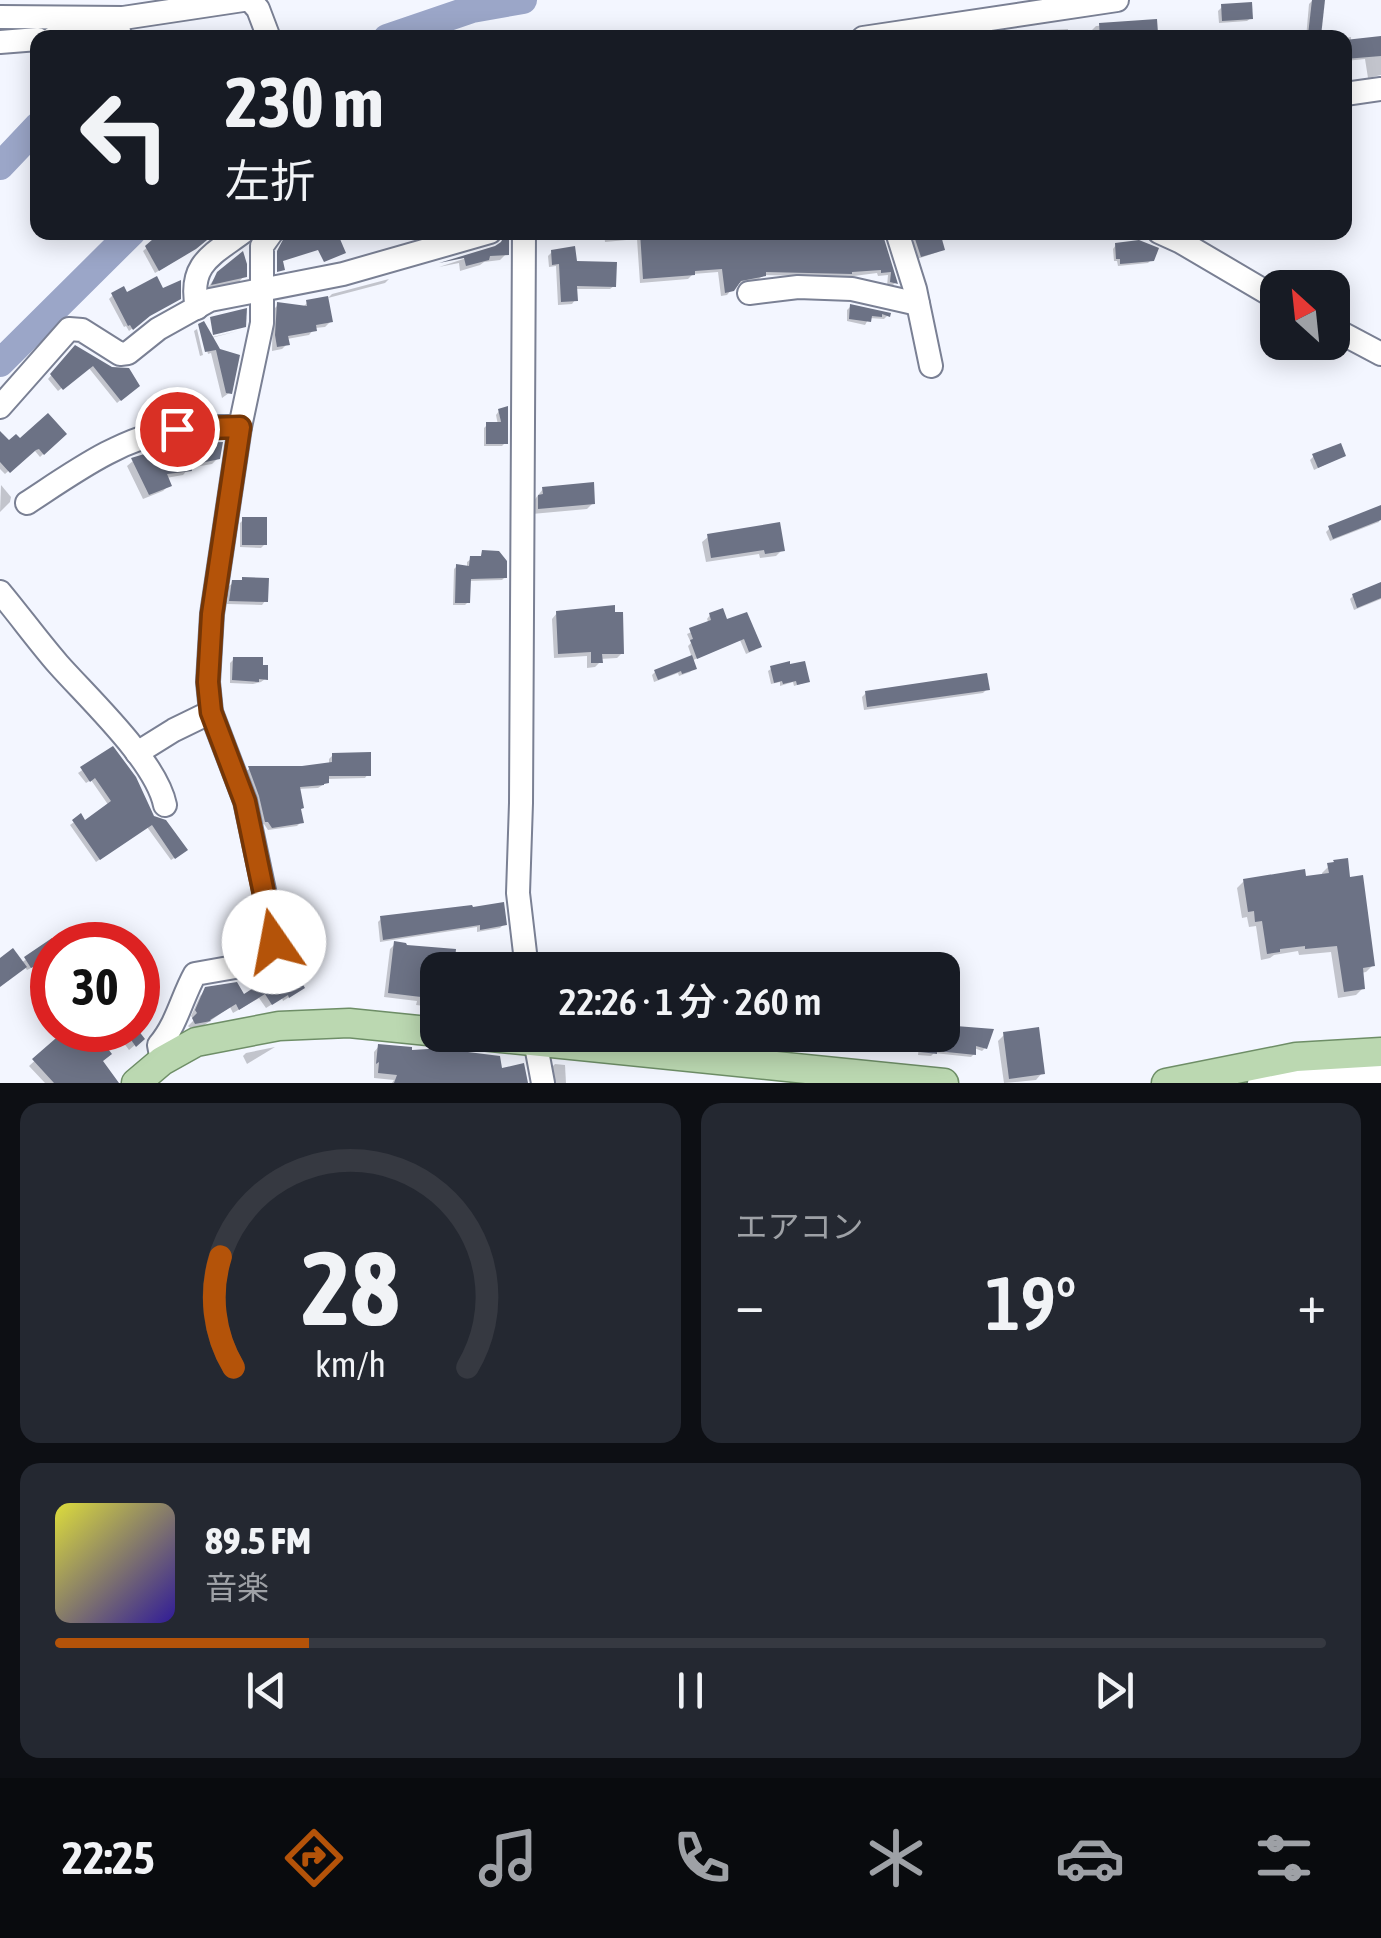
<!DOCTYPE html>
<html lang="ja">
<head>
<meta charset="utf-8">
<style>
	body { margin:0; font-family:"Asap Condensed","Noto Sans JP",sans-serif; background:#242831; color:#f1f3f6; height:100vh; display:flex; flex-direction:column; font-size:38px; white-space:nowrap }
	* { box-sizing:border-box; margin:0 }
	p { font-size:32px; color:#9ea1a6 }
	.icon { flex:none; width:55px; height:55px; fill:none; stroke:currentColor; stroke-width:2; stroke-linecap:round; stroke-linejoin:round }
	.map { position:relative; height:1083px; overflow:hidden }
	.details { display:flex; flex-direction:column; gap:20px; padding:20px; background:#0d0f14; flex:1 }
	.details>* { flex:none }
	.hud { position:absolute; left:30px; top:30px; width:1322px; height:210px; border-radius:20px; box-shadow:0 5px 25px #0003; background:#171b24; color:#f1f3f6; overflow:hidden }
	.needle { width:65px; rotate:333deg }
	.controls { position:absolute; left:1260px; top:270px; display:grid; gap:20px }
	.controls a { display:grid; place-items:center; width:90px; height:90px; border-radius:20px; background:#171b24; box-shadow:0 5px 25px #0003; font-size:50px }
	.speed { position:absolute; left:30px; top:922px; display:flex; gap:20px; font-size:50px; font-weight:700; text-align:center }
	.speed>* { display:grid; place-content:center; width:130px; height:130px; border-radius:50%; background:#171b24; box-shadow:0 5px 25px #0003; line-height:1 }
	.speed .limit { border:15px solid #d22; background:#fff; color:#111 }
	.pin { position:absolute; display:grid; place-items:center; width:85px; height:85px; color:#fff; margin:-42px; border:5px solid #fff; border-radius:50%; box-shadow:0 2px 10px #0007 }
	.me { position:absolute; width:110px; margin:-55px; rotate:348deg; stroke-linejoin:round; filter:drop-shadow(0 0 8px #0008) }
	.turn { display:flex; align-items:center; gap:35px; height:210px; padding:0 30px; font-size:45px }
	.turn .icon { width:130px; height:130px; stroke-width:2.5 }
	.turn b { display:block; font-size:70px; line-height:85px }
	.big { font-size:75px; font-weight:600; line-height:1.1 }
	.details .card { flex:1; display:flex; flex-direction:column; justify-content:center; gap:15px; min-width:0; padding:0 35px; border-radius:20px; background:#242831 }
	.details .dial { align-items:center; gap:0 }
	.dial svg { height:260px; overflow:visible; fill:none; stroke:#363941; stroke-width:7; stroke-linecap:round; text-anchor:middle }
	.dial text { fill:#f1f3f6; stroke:none }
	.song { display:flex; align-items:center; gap:30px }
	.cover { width:120px; height:120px; border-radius:15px; background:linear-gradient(135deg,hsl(60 70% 55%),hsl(250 70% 35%)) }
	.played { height:10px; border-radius:5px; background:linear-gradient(90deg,#b45309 20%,#363941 20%) }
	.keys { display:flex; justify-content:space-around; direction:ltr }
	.heat { display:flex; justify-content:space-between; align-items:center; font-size:55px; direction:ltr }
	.details .tiles { flex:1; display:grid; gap:20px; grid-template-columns:1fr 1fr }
	.card:last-child { grid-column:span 2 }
	.trip { position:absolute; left:420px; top:952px; width:540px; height:100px; border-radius:20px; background:#171b24; box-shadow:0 5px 25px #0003; font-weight:600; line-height:100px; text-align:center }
	.dock { display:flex; height:160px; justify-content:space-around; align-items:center; background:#090b0e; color:#9ea1a6 }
	.dock .icon { width:70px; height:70px }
	.dock .selected { color:#b45309 }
	.dock b { font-size:45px; color:#f1f3f6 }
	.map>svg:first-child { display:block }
	.shadow { fill:#0003 }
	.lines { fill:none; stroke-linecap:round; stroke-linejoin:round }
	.river { stroke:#9ba6c8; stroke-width:28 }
	.building { fill:#6c7285 }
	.minor-casing { stroke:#7a8094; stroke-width:26 }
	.major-casing { stroke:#6e8e67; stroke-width:31 }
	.minor { stroke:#fff; stroke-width:22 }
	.major { stroke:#bbd8b1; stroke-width:28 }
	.route-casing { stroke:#753606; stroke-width:25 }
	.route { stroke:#b45309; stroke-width:18 }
</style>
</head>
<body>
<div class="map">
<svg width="1381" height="1083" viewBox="0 0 1381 1083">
	<rect width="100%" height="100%" fill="#f3f6ff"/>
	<g class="shadow">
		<polygon points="1313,0 1322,1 1318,38 1306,38 1309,4"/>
		<polygon points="1222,7 1251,18 1247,21 1219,23 1218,11"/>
		<polygon points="1154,22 1154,38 1090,38 1090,32 1096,26"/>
		<polygon points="1068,29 1068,38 1005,38 1031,31"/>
		<polygon points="1351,37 1351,42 1381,38 1381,75 1368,78 1365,59 1345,61 1345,38"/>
		<polygon points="604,233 880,233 895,283 891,287 887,286 888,275 878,276 877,273 846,277 763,275 759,279 736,284 727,295 721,296 718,272 693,274 688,279 640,283 637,239 605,242"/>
		<polygon points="506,235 506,254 500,260 484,262 480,265 460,271 459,263 439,267 497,248"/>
		<polygon points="915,238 942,249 938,252 917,259 912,242"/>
		<polygon points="156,240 190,252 155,273 143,251"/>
		<polygon points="1116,245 1152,259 1148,263 1118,266 1117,261 1114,261 1113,249"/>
		<polygon points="552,252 575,264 614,286 610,289 575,289 575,300 572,304 558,305 556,266 549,267 548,256"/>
		<polygon points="218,273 244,276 238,283 207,289"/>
		<polygon points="389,279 385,283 328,298 332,294"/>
		<polygon points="113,295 144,319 129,331 126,326 124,327 109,299"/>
		<polygon points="308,302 330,322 325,327 315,328 309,335 287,339 287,344 282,349 272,351 273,310 278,305 302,308"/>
		<polygon points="850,307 888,315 884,319 869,318 865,325 847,321 847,310"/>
		<polygon points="197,329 203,355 200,356 194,331"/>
		<polygon points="238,331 211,338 218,351 229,393 222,398 211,353 208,354 204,339"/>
		<polygon points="76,348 137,386 117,403 88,367 58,391 48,379"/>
		<polygon points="499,411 505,443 502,446 484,446 484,428 487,425 498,425 496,415"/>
		<polygon points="64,434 40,457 35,451 30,452 5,474 0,469 0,440 9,444"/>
		<polygon points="1314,456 1343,456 1314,470 1310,460"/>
		<polygon points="218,458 212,464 189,468 183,475 166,478 169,485 163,491 143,499 127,466 133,461"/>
		<polygon points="1,485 11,497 10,502 0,512"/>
		<polygon points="543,489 593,503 587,509 532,514 532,503"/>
		<polygon points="1381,513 1379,522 1330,541 1326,532 1330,528"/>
		<polygon points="243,520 265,544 261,548 240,547 240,523"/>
		<polygon points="708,537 782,550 776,556 760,558 759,554 706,562 702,542"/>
		<polygon points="483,553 505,577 502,580 468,581 468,602 465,605 453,605 454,569 457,566 467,568 467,562 471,559 479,559"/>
		<polygon points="233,583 265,601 262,605 227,604 229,586"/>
		<polygon points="1381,585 1381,599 1354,610 1350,599 1353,596"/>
		<polygon points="557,613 622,653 617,658 600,659 600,662 595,667 587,668 587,656 554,658 552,619"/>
		<polygon points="710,615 726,623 746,615 755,650 746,654 740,640 691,661 694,668 690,672 679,676 678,673 654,682 652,675 655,672 692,658 688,646 691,643 687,634 709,624 707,619"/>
		<polygon points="234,659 265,679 261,682 253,684 230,683 230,663"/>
		<polygon points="771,669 807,682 794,686 793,682 780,686 780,682 771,684 768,671"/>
		<polygon points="987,689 983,693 864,710 862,697 866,693"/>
		<polygon points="112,750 153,818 182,853 171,860 147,827 96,862 70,825 81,817 85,823 109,806 91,780 86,783 78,773"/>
		<polygon points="333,755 368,774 365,778 327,779 327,782 318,788 298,789 301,822 297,826 268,830 264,824 262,825 256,800 245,772 249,769 302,768 329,765 329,759"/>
		<polygon points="1329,866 1373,965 1366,972 1361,973 1363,988 1356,995 1338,998 1331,952 1299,955 1298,951 1274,955 1270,958 1261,960 1256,926 1249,927 1247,917 1242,918 1237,888 1244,881 1322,876 1322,873"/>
		<polygon points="382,918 504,924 500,928 477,932 477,927 380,942 378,922"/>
		<polygon points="49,943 52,948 52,977 48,980 44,974 40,977 33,967 27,970 24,966 0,986 0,962 21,963"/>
		<polygon points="395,944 404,947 508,958 510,970 438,970 438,1020 430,1019 432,1007 416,1005 417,1001 384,997 390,949"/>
		<polygon points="265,984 297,992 283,1001 282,998 266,1008 259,998 233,1013 230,1007 203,1026 190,1028 188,1026 194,1020 191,1016 200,996 206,990 243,998"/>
		<polygon points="942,1027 990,1031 985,1048 982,1051 974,1048 974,1054 971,1057 934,1053 931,1056 918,1055 920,1035 942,1035"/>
		<polygon points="87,1030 135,1030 142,1039 129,1050 118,1035 103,1046 101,1062 104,1069 117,1083 81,1083 78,1080 76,1083 45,1083 29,1066 63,1035 69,1041"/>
		<polygon points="762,1035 794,1035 794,1045 791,1048 761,1046"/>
		<polygon points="1004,1035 1042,1073 1036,1080 1004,1083 998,1041"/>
		<polygon points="379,1046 499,1071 522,1066 525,1083 392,1083 394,1080 374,1078 374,1052"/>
		<polygon points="275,1047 247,1064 243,1056 246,1053"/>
		<polygon points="555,1064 565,1065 566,1083 554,1083 552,1067"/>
	</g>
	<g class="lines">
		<g class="river">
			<polyline points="387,38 472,9 523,0"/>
			<polyline points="0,166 38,126"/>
			<polyline points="0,363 132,232"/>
		</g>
	</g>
	<g class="building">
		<polygon points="1312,0 1325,0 1321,36 1308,35"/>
		<polygon points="1252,2 1253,19 1222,21 1221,4"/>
		<polygon points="1157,19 1158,33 1156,34 1156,38 1100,38 1099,23"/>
		<polygon points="1381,36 1381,56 1345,59 1345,40"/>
		<polygon points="161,232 217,232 196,249 159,271 145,246"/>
		<polygon points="287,232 337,232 346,253 324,262 318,250 283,261 285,270 277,272 277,251"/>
		<polygon points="506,232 509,232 509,255 490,256 489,260 466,266 464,258 439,263 495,246 501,242"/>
		<polygon points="640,232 882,232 898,284 890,282 891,272 881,273 881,270 852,272 852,274 766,272 766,276 741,281 734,291 725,293 722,269 695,271 695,275 643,279"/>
		<polygon points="925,232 940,232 945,250 921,257 914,236"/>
		<polygon points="1139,240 1159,248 1154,261 1120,264 1120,259 1116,259 1115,243"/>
		<polygon points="575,246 577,261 617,262 616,287 577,286 578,301 561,302 559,264 552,265 551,250"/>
		<polygon points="243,251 247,264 247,277 211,285 217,272"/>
		<polygon points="157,276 163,288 181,280 181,299 150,316 133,330 130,325 128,326 111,293 124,286 127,292"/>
		<polygon points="328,296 333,322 316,325 317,331 288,336 290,345 277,347 275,335 277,302 307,306 306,300"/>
		<polygon points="850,304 891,313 890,317 882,314 882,317 872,316 871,322 849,319"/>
		<polygon points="247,308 246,327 213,335 210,317"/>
		<polygon points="204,321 220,349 240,355 232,394 226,393 216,350 205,352 198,324"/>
		<polygon points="75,345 112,367 129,368 140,386 121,401 93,366 63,390 50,374"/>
		<polygon points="508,406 508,444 486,444 486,422 501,422 498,409"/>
		<polygon points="48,413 67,434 44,455 39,449 36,450 10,473 0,462 0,431 9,440 16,434 20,438"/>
		<polygon points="223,442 220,459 191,465 192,471 167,474 172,486 149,495 131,458 178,444"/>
		<polygon points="1341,443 1346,456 1318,468 1312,454"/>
		<polygon points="594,482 595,504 538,509 538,495 543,494 542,487"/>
		<polygon points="1381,505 1381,520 1333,539 1328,526"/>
		<rect x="242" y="517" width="25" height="28"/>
		<polygon points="780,522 785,551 765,554 764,550 711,558 707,534"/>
		<polygon points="482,550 499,551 507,561 507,578 471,579 470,603 455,603 456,564 469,566 470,556 481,556"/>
		<polygon points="242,577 269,578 268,602 229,601 232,580 242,580"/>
		<polygon points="1381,582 1381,598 1357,608 1352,594"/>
		<polygon points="615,605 615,612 623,612 624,654 602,654 603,663 591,663 591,652 558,654 556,611"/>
		<polygon points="723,608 727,619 747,612 762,647 749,652 744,639 697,659 690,640 693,639 689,628 711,620 709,613"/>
		<polygon points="692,655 697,669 682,674 681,671 658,680 654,670"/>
		<polygon points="233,657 263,657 263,665 268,665 268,680 259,679 259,682 232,680"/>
		<polygon points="790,661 790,664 805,661 810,682 797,685 796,681 783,684 782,681 774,683 770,666"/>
		<polygon points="987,673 990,690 867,707 865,691"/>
		<polygon points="113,746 136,777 154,816 166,820 188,850 175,859 152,825 100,860 72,820 81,813 85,820 111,801 95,778 90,782 80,767"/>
		<polygon points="371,752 371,776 329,776 329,783 324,784 324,785 300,787 304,808 301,809 304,823 272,828 268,822 265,822 259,796 248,766 302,766 332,762 332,753"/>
		<polygon points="1348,858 1350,877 1363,875 1375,966 1363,968 1365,989 1344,992 1337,946 1305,949 1305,946 1280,949 1280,952 1267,954 1262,921 1255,922 1254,911 1248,912 1243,879 1305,869 1306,876 1329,873 1327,863 1334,862 1333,860"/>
		<polygon points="504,902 507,925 480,930 480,925 383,940 380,916 472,905 473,907"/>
		<polygon points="52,938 52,970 44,975 37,965 31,968 24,957"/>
		<polygon points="394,941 406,943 407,945 456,949 454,970 438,970 438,1003 420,1001 421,997 388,993"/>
		<polygon points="13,948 27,967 0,987 0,958"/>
		<polygon points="484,953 510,956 512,970 482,970"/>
		<polygon points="290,963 305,988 289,998 288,995 272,1005 265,994 239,1010 236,1004 210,1020 211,1021 195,1024 192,1018 197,1013 195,1010 205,987 237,982 244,994 269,978 268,976"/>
		<polygon points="943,1025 994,1029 987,1049 976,1046 976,1055 937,1051 937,1054 920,1052 921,1035 942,1035"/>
		<polygon points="1039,1027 1045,1074 1009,1079 1003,1032"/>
		<polygon points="79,1030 138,1030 145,1039 136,1047 125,1031 105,1045 112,1054 103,1061 119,1083 54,1083 32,1059 63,1032 69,1038"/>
		<polygon points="452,1042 468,1052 500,1056 502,1068 524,1063 528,1083 394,1083 397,1075 378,1073 379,1062 376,1064 378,1044 412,1047 412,1050 444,1048"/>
	</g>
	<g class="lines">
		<defs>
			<g id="minor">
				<polyline points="250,0 258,9 269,38"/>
				<polyline points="0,17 123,18 243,0"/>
				<polyline points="53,38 119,31"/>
				<polyline points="863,38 1117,0"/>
				<polyline points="0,42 38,39"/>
				<polyline points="1345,94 1381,89"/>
				<polyline points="524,232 521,803 518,893 527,970"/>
				<polyline points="897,232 915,289 931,366"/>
				<polyline points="1159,232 1181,242 1278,299"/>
				<polyline points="749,293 798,287 852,289 918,304"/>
				<path d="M197,308C188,264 212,255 243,232"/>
				<polyline points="1332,328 1381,354"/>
				<polyline points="0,407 69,329 82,330 120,354 128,353 158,329 210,300 343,274 490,232"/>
				<path d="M27,503C73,473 120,438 176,429C197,426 219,427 240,427"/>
				<path d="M0,592C20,616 38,641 58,664C89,699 156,761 165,805"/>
				<polyline points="137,753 174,730 211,712"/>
				<polyline points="534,1035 543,1083"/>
				<path d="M162,1061L159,1045C177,1024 182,997 195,974L263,962L271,956L275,942L245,801L211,712L208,682L212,614L240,427L262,323V246L272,232"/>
				<polyline points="1259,1083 1303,1073 1381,1074"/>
			</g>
			<g id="major">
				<polyline points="471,1035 944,1083"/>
				<polyline points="136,1083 162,1061 196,1042 279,1026 349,1023 438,1032"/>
				<polyline points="1166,1083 1296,1057 1381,1052"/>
			</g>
		</defs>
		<use href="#minor" class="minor-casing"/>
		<use href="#major" class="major-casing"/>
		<use href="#minor" class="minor"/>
		<use href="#major" class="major"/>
	</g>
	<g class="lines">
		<defs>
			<polyline id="route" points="177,429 240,427 212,614 208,682 211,712 245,802 274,942"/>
		</defs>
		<use href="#route" class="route-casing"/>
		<use href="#route" class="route"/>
	</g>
</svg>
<div class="controls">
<a><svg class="needle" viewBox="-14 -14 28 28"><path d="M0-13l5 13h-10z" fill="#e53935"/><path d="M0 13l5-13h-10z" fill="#9ea1a6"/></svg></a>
</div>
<div class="speed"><div class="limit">30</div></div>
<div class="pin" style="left:177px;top:429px;background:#d93025"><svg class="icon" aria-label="arrive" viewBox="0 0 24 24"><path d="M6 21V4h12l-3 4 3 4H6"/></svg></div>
<svg class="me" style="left:274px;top:942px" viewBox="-20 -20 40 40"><circle r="19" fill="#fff"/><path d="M0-13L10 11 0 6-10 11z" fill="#b45309"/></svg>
<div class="trip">22:26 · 1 分 · 260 m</div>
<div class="hud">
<div class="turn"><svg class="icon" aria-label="left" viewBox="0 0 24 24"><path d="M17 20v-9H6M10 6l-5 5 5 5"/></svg><div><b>230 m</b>左折</div></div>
</div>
</div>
<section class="details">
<div class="tiles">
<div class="card dial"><svg viewBox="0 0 100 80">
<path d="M14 69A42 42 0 1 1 86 69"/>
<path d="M14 69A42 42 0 0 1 10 35" stroke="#b45309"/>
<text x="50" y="56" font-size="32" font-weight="700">28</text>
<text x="50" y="72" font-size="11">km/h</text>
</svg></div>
<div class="card"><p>エアコン</p>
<div class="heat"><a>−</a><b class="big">19°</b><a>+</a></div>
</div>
<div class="card">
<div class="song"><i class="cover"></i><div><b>89.5 FM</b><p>音楽</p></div></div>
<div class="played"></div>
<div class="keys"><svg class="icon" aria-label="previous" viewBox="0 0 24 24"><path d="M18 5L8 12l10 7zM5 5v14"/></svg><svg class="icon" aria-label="pause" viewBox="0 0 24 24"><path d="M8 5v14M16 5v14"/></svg><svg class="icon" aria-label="next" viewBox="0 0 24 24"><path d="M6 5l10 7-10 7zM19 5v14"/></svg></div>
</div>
</div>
</section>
<nav class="dock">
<b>22:25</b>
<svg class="icon selected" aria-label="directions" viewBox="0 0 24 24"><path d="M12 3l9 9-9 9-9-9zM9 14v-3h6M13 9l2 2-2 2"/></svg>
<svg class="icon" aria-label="music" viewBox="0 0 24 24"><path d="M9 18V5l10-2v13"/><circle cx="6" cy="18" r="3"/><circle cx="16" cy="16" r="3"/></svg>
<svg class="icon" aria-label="phone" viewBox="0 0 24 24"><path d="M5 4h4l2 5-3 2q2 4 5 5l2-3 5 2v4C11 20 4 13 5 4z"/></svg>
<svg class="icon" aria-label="climate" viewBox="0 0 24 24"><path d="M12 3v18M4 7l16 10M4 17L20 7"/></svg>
<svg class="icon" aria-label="car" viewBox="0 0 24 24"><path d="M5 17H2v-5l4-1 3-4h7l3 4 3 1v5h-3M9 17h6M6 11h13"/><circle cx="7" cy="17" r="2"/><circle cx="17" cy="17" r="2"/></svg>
<svg class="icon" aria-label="filters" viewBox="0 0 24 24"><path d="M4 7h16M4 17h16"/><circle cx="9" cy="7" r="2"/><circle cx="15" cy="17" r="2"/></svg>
</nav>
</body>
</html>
